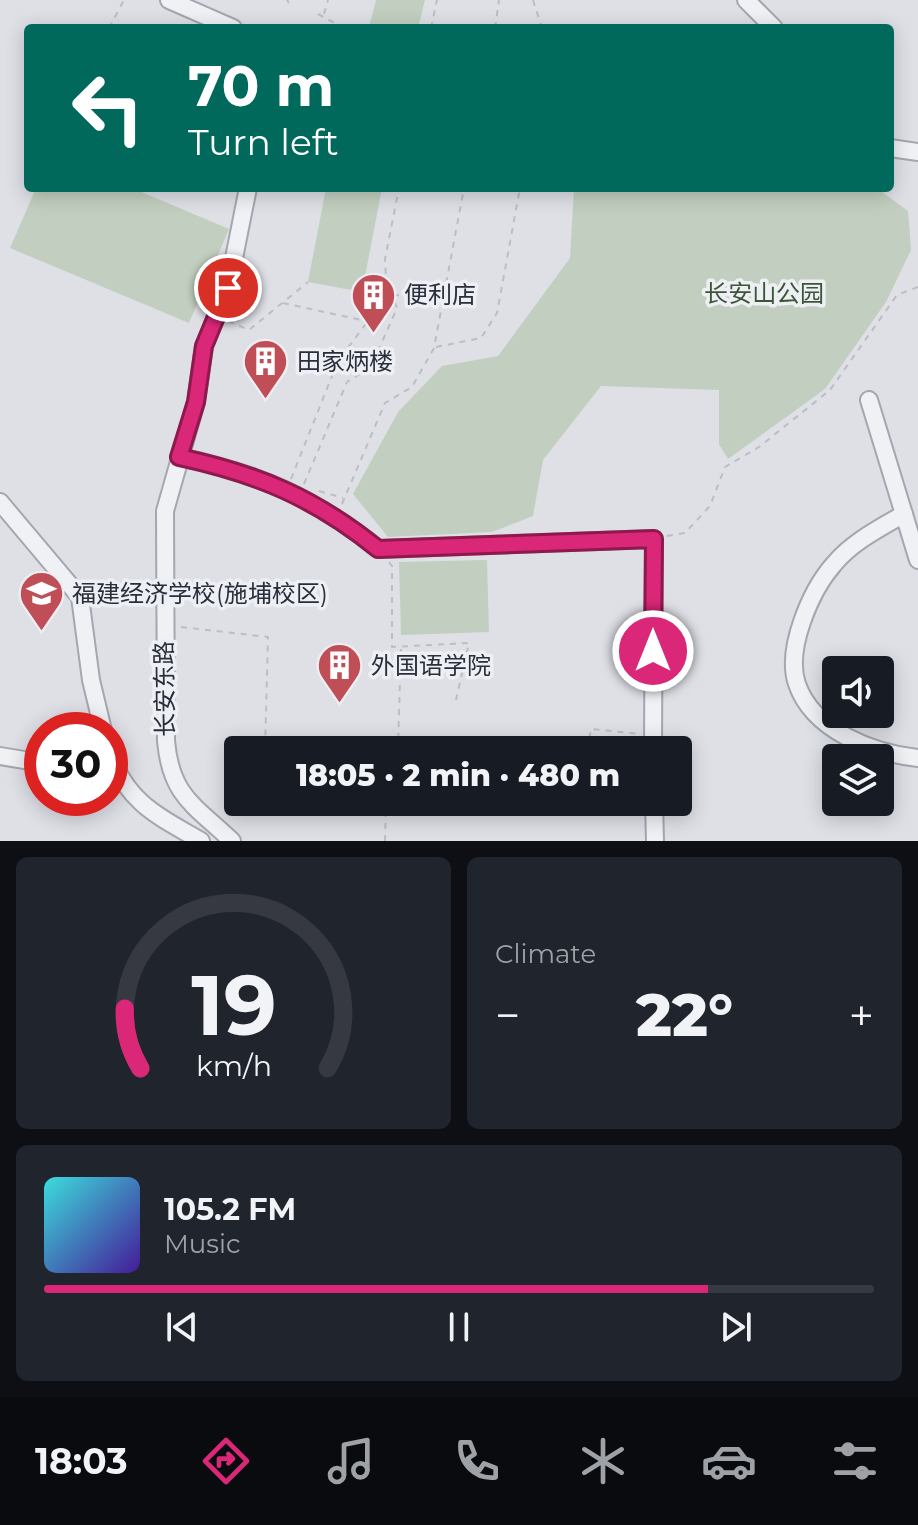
<!DOCTYPE html>
<html lang="en">
<head>
<meta charset="utf-8">
<style>
	body { margin:0; font-family:Montserrat,"Noto Sans SC",sans-serif; background:#20242c; color:#f1f3f6; height:100vh; display:flex; flex-direction:column; font-size:30px; white-space:nowrap }
	* { box-sizing:border-box; margin:0 }
	p { font-size:26px; color:#9ea1a6 }
	.icon { flex:none; width:44px; height:44px; fill:none; stroke:currentColor; stroke-width:2; stroke-linecap:round; stroke-linejoin:round }
	.map { position:relative; height:841px; overflow:hidden }
	.sheet { display:flex; flex-direction:column; gap:16px; padding:16px; background:#0d0f14; flex:1 }
	.sheet>* { flex:none }
	.hud { position:absolute; left:24px; top:24px; width:870px; height:168px; border-radius:8px; box-shadow:0 4px 20px #0003; background:#00695c; color:#fff; overflow:hidden }
	.fabs { position:absolute; left:822px; top:656px; display:grid; gap:16px }
	.fabs a { display:grid; place-items:center; width:72px; height:72px; border-radius:8px; background:#171b24; box-shadow:0 4px 20px #0003; font-size:40px }
	.speed { position:absolute; left:24px; top:712px; display:flex; gap:16px; font-size:40px; font-weight:700; text-align:center }
	.speed>* { display:grid; place-content:center; width:104px; height:104px; border-radius:50%; background:#171b24; box-shadow:0 4px 20px #0003; line-height:1 }
	.speed .limit { border:12px solid #d22; background:#fff; color:#111 }
	.pin { position:absolute; display:grid; place-items:center; width:68px; height:68px; color:#fff; margin:-34px; border:4px solid #fff; border-radius:50%; box-shadow:0 2px 8px #0007 }
	.me { position:absolute; width:88px; margin:-44px; rotate:0deg; stroke-linejoin:round; filter:drop-shadow(0 0 6px #0008) }
	.turn { display:flex; align-items:center; gap:28px; height:168px; padding:0 32px; font-size:36px }
	.turn .icon { width:104px; height:104px; stroke-width:2.5 }
	.turn b { display:block; font-size:56px; line-height:68px }
	.big { font-size:60px; font-weight:800; line-height:1.1 }
	.sheet .widget { flex:1; display:flex; flex-direction:column; justify-content:center; gap:12px; min-width:0; padding:0 28px; border-radius:12px; background:#20242c }
	.sheet .dial { align-items:center; gap:0 }
	.dial svg { height:208px; overflow:visible; fill:none; stroke:#363941; stroke-width:7; stroke-linecap:round; text-anchor:middle }
	.dial text { fill:#f1f3f6; stroke:none }
	.song { display:flex; align-items:center; gap:24px }
	.cover { width:96px; height:96px; border-radius:12px; background:linear-gradient(135deg,hsl(180 70% 55%),hsl(260 70% 35%)) }
	.played { height:8px; border-radius:4px; background:linear-gradient(90deg,#db2777 80%,#363941 80%) }
	.keys { display:flex; justify-content:space-around; direction:ltr }
	.heat { display:flex; justify-content:space-between; align-items:center; font-size:44px; direction:ltr }
	.sheet .tiles { flex:1; display:grid; gap:16px; grid-template-columns:1fr 1fr }
	.widget:last-child { grid-column:span 2 }
	.trip { position:absolute; left:224px; top:736px; width:468px; height:80px; border-radius:8px; background:#171b24; box-shadow:0 4px 20px #0003; font-weight:800; line-height:80px; text-align:center }
	.dock { display:flex; height:128px; justify-content:space-around; align-items:center; background:#090b0e; color:#9ea1a6 }
	.dock .icon { width:56px; height:56px }
	.dock .on { color:#db2777 }
	.dock b { font-size:36px; color:#f1f3f6 }
	.map>svg:first-child { display:block }
	.green { fill:#c2cfc0 }
	.lines { fill:none; stroke-linecap:round; stroke-linejoin:round }
	.minor-casing { stroke:#a4a7af; stroke-width:20 }
	.path { stroke:#bcbec5; stroke-width:2; stroke-dasharray:6 6; stroke-linecap:butt }
	.minor { stroke:#f0f1f5; stroke-width:16 }
	.route-casing { stroke:#8e194d; stroke-width:20 }
	.route { stroke:#db2777; stroke-width:14 }
	.labels { text-anchor:middle; stroke-width:7; stroke-linejoin:round; paint-order:stroke }
	.park-label { font-size:24px; fill:#3b5537; stroke:#edeff4 }
	.poi-label { font-size:24px; fill:#292e3b; stroke:#edeff4; text-anchor:start }
	.street-label { font-size:24px; fill:#292e3b; stroke:#edeff4 }
</style>
</head>
<body>
<div class="map">
<svg width="918" height="841" viewBox="0 0 918 841">
	<rect width="100%" height="100%" fill="#dee0e6"/>
	<g class="green">
		<polygon points="376,0 425,0 418,28 369,27"/>
		<polygon points="36,188 132,188 229,229 189,323 10,248"/>
		<polygon points="326,188 382,188 362,292 308,282"/>
		<polygon points="574,188 877,188 908,211 911,250 886,302 825,389 728,459 719,444 719,390 601,386 543,460 533,516 492,532 388,537 353,494 398,412 442,366 498,356 570,258"/>
		<polygon points="487,560 489,632 401,635 399,562"/>
	</g>
	<g class="lines">
		<defs>
			<g id="minor">
				<polyline points="169,0 233,28"/>
				<polyline points="746,0 774,28"/>
				<polyline points="890,148 918,152"/>
				<polyline points="869,400 918,560"/>
				<path d="M179,457C258,473 315,498 378,549L654,539L653,750"/>
				<polyline points="0,502 80,597 91,680 103,730"/>
				<path d="M904,514C880,528 852,542 834,564C811,590 785,649 797,684C813,731 873,753 918,758"/>
				<path d="M110,755C129,804 158,816 201,841"/>
				<polyline points="0,756 42,763"/>
				<polyline points="654,802 655,841"/>
				<path d="M232,841C194,805 171,796 166,741L165,511L196,402L204,346L228,288L248,188"/>
			</g>
		</defs>
		<use href="#minor" class="minor-casing"/>
		<g class="path">
			<polyline points="287,0 289,3"/>
			<polyline points="533,0 542,28"/>
			<polyline points="318,14 344,28"/>
			<polyline points="324,14 328,0"/>
			<polyline points="109,28 124,0"/>
			<polyline points="431,28 437,0"/>
			<polyline points="495,28 499,0"/>
			<polyline points="393,295 427,296 442,291"/>
			<polyline points="283,303 366,321"/>
			<polyline points="228,321 249,330 308,282"/>
			<polyline points="436,347 481,338 497,313 520,188"/>
			<polyline points="291,479 338,361 368,321 386,279 385,259 399,188"/>
			<polyline points="304,484 347,382 371,367 397,308 386,280"/>
			<polyline points="319,491 343,498"/>
			<polyline points="342,504 385,403 412,387 434,348 464,188"/>
			<polyline points="667,536 685,533 710,506 725,467 759,447 830,390 897,295 918,287"/>
			<polyline points="389,562 392,566 392,647 469,643 456,700"/>
			<polyline points="181,627 268,637 265,750"/>
			<polyline points="395,750 398,746 401,647"/>
			<polyline points="587,750 591,729 640,734"/>
			<polyline points="385,841 386,802"/>
		</g>
		<use href="#minor" class="minor"/>
	</g>
	<g class="lines">
		<defs>
			<path id="route" d="M228,288L204,346L196,402L179,457C258,474 315,498 378,549L654,539L653,651"/>
		</defs>
		<use href="#route" class="route-casing"/>
		<use href="#route" class="route"/>
	</g>
	<defs>
		<symbol id="building-pin" viewBox="-11 -11 22 30"><path d="M0 17L-7.5 6A9.5 9.5 0 1 1 7.5 6Z" fill="#c04e56" stroke="#edeff4"/><path d="M-4-6H4V6H1V3H-1V6H-4ZM-2.5-4.3h1.7v1.8h-1.7ZM.8-4.3h1.7v1.8H.8ZM-2.5-1h1.7V.8h-1.7ZM.8-1h1.7V.8H.8Z" fill="#fff"/></symbol>
		<symbol id="school-pin" viewBox="-11 -11 22 30"><path d="M0 17L-7.5 6A9.5 9.5 0 1 1 7.5 6Z" fill="#c04e56" stroke="#edeff4"/><path d="M0-5L7-2L0 1L-7-2ZM-4 1L0 2.5L4 1V4Q0 6-4 4Z" fill="#fff"/></symbol>
	</defs>
	<g fill-rule="evenodd">
		<use href="#building-pin" x="348" y="270" width="51" height="69"/>
		<use href="#building-pin" x="240" y="336" width="51" height="69"/>
		<use href="#school-pin" x="16" y="568" width="51" height="69"/>
		<use href="#building-pin" x="314" y="640" width="51" height="69"/>
	</g>
	<g class="labels">
		<g class="park-label">
			<text x="764" y="302">长安山公园</text>
		</g>
		<g class="poi-label">
			<text x="404" y="303">便利店</text>
			<text x="297" y="370">田家炳楼</text>
			<text x="72" y="602">福建经济学校(施埔校区)</text>
			<text x="371" y="674">外国语学院</text>
		</g>
		<g class="street-label">
			<text transform="translate(165 689) rotate(-91)" y="8">长安东路</text>
		</g>
	</g>
</svg>
<div class="fabs">
<a><svg class="icon" aria-label="sound" viewBox="0 0 24 24"><path d="M4 9h4l5-4v14l-5-4H4zM17 9q2 3 0 6"/></svg></a>
<a><svg class="icon" aria-label="layers" viewBox="0 0 24 24"><path d="M12 4l9 5-9 5-9-5zM3 14l9 5 9-5"/></svg></a>
</div>
<div class="speed"><div class="limit">30</div></div>
<div class="pin" style="left:228px;top:288px;background:#d93025"><svg class="icon" aria-label="arrive" viewBox="0 0 24 24"><path d="M6 21V4h12l-3 4 3 4H6"/></svg></div>
<svg class="me" style="left:653px;top:651px" viewBox="-20 -20 40 40"><circle r="17" fill="#db2777" stroke="#fff" stroke-width="3"/><path d="M0-11L8 9 0 5-8 9z" fill="#fff"/></svg>
<div class="trip">18:05 · 2 min · 480 m</div>
<div class="hud">
<div class="turn"><svg class="icon" aria-label="left" viewBox="0 0 24 24"><path d="M17 20v-9H6M10 6l-5 5 5 5"/></svg><div><b>70 m</b>Turn left</div></div>
</div>
</div>
<section class="sheet">
<div class="tiles">
<div class="widget dial"><svg viewBox="0 0 100 80">
<path d="M14 69A42 42 0 1 1 86 69"/>
<path d="M14 69A42 42 0 0 1 8 46" stroke="#db2777"/>
<text x="50" y="56" font-size="32" font-weight="700">19</text>
<text x="50" y="72" font-size="11">km/h</text>
</svg></div>
<div class="widget"><p>Climate</p>
<div class="heat"><a>−</a><b class="big">22°</b><a>+</a></div>
</div>
<div class="widget">
<div class="song"><i class="cover"></i><div><b>105.2 FM</b><p>Music</p></div></div>
<div class="played"></div>
<div class="keys"><svg class="icon" aria-label="previous" viewBox="0 0 24 24"><path d="M18 5L8 12l10 7zM5 5v14"/></svg><svg class="icon" aria-label="pause" viewBox="0 0 24 24"><path d="M8 5v14M16 5v14"/></svg><svg class="icon" aria-label="next" viewBox="0 0 24 24"><path d="M6 5l10 7-10 7zM19 5v14"/></svg></div>
</div>
</div>
</section>
<nav class="dock">
<b>18:03</b>
<svg class="icon on" aria-label="directions" viewBox="0 0 24 24"><path d="M12 3l9 9-9 9-9-9zM9 14v-3h6M13 9l2 2-2 2"/></svg>
<svg class="icon" aria-label="music" viewBox="0 0 24 24"><path d="M9 18V5l10-2v13"/><circle cx="6" cy="18" r="3"/><circle cx="16" cy="16" r="3"/></svg>
<svg class="icon" aria-label="phone" viewBox="0 0 24 24"><path d="M5 4h4l2 5-3 2q2 4 5 5l2-3 5 2v4C11 20 4 13 5 4z"/></svg>
<svg class="icon" aria-label="climate" viewBox="0 0 24 24"><path d="M12 3v18M4 7l16 10M4 17L20 7"/></svg>
<svg class="icon" aria-label="car" viewBox="0 0 24 24"><path d="M5 17H2v-5l4-1 3-4h7l3 4 3 1v5h-3M9 17h6M6 11h13"/><circle cx="7" cy="17" r="2"/><circle cx="17" cy="17" r="2"/></svg>
<svg class="icon" aria-label="filters" viewBox="0 0 24 24"><path d="M4 7h16M4 17h16"/><circle cx="9" cy="7" r="2"/><circle cx="15" cy="17" r="2"/></svg>
</nav>
</body>
</html>
